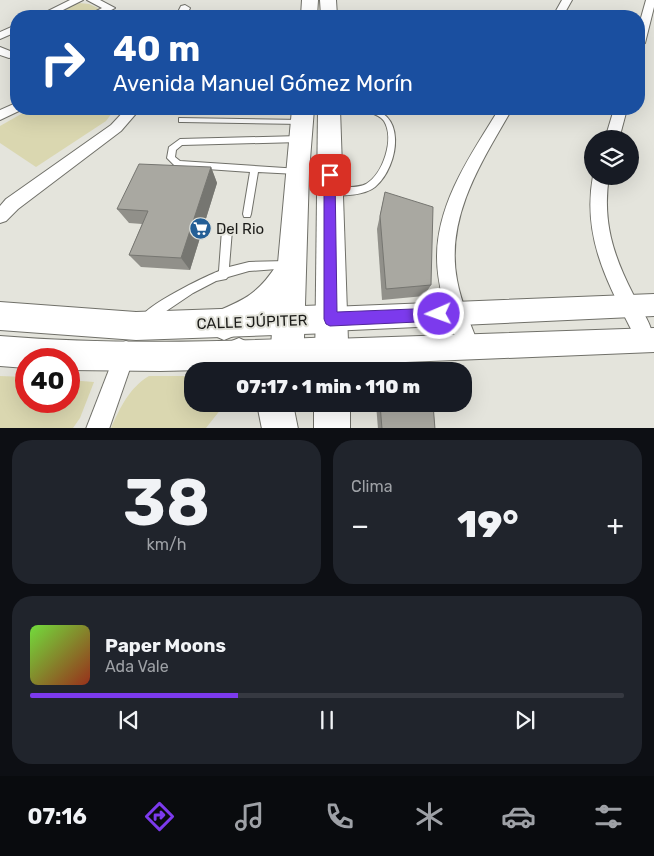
<!DOCTYPE html>
<html lang="es">
<head>
<meta charset="utf-8">
<style>
	body { margin:0; font-family:Rubik,sans-serif; background:#20242c; color:#f1f3f6; height:100vh; display:flex; flex-direction:column; font-size:19px; white-space:nowrap }
	* { box-sizing:border-box; margin:0 }
	p { font-size:16px; color:#9ea1a6 }
	.icon { flex:none; width:28px; height:28px; fill:none; stroke:currentColor; stroke-width:2; stroke-linecap:round; stroke-linejoin:round }
	.map { position:relative; height:428px; overflow:hidden }
	.details { display:flex; flex-direction:column; gap:12px; padding:12px; background:#0d0f14; flex:1 }
	.details>* { flex:none }
	.hud { position:absolute; left:10px; top:10px; width:635px; height:105px; border-radius:20px; box-shadow:0 5px 20px #0002; background:#1a4fa0; color:#fff; overflow:hidden }
	.buttons { position:absolute; left:584px; top:130px; display:grid; gap:10px }
	.buttons a { display:grid; place-items:center; width:55px; height:55px; border-radius:50%; background:#171b24; box-shadow:0 5px 20px #0002; font-size:25px }
	.speed { position:absolute; left:15px; top:348px; display:flex; gap:10px; font-size:25px; font-weight:700; text-align:center }
	.speed>* { display:grid; place-content:center; width:65px; height:65px; border-radius:50%; background:#171b24; box-shadow:0 5px 20px #0002; line-height:1 }
	.speed .limit { border:8px solid #d22; background:#fff; color:#111 }
	.pin { position:absolute; display:grid; place-items:center; width:42px; height:42px; color:#fff; margin:-21px; border-radius:10px; box-shadow:0 2px 8px #0006 }
	.me { position:absolute; width:55px; margin:-28px; rotate:268deg; stroke-linejoin:round; filter:drop-shadow(0 0 4px #0008) }
	.turn { display:flex; align-items:center; gap:18px; height:105px; padding:0 20px; font-size:22px }
	.turn .icon { width:65px; height:65px; stroke-width:2.5 }
	.turn b { display:block; font-size:35px; line-height:42px }
	.big { font-size:38px; font-weight:800; line-height:1.1 }
	.details .tile { flex:1; display:flex; flex-direction:column; justify-content:center; gap:8px; min-width:0; padding:0 18px; border-radius:20px; background:#20242c }
	.details .dial { align-items:center; gap:0 }
	.dial b { font-size:65px; line-height:1 }
	.song { display:flex; align-items:center; gap:15px }
	.cover { width:60px; height:60px; border-radius:8px; background:linear-gradient(135deg,hsl(100 70% 55%),hsl(10 70% 35%)) }
	.played { height:5px; border-radius:2px; background:linear-gradient(90deg,#7c3aed 35%,#363941 35%) }
	.keys { display:flex; justify-content:space-around; direction:ltr }
	.heat { display:flex; justify-content:space-between; align-items:center; font-size:28px; direction:ltr }
	.details .tiles { flex:1; display:grid; gap:12px; grid-template-columns:1fr 1fr }
	.tile:last-child { grid-column:span 2 }
	.trip { position:absolute; left:184px; top:362px; width:288px; height:50px; border-radius:20px; background:#171b24; box-shadow:0 5px 20px #0002; font-weight:800; line-height:50px; text-align:center }
	.dock { display:flex; height:80px; justify-content:space-around; align-items:center; background:#090b0e; color:#9ea1a6 }
	.dock .icon { width:35px; height:35px }
	.dock .current { color:#7c3aed }
	.dock b { font-size:22px; color:#f1f3f6 }
	.map>svg:first-child { display:block }
	.green { fill:#dad7b0 }
	.lines { fill:none; stroke-linecap:round; stroke-linejoin:round }
	.service-casing { stroke:#707069; stroke-width:2 }
	.minor-casing { stroke:#707069; stroke-width:2 }
	.tertiary-casing { stroke:#707069; stroke-width:2 }
	.secondary-casing { stroke:#707069; stroke-width:2 }
	.primary-casing { stroke:#707069; stroke-width:2 }
	.service { fill:#fff; fill-rule:evenodd }
	.minor { fill:#fff; fill-rule:evenodd }
	.tertiary { fill:#fff; fill-rule:evenodd }
	.secondary { fill:#fff; fill-rule:evenodd }
	.primary { fill:#fff; fill-rule:evenodd }
	.wall { fill:#91908a }
	.shaded-wall { fill:#767671 }
	.building { fill:#a9a8a1; stroke:#767671 }
	.route { fill:#7c3aed; stroke:#51269a }
	.labels { text-anchor:middle; stroke-width:4; stroke-linejoin:round; paint-order:stroke }
	.poi-label { font-size:15px; fill:#1c1c19; stroke:#e4e4dc; text-anchor:start }
	.street-label { font-size:15px; fill:#1c1c19; stroke:#e4e4dc }
</style>
</head>
<body>
<div class="map">
<svg width="654" height="429" viewBox="0 0 654 429">
	<rect width="100%" height="100%" fill="#e4e4dc"/>
	<g class="green">
		<polygon points="79,3 89,4 98,8 97,10 87,16 50,16"/>
		<polygon points="30,109 115,109 106,121 36,167 0,143 0,126"/>
		<polygon points="0,376 26,377 26,401 69,401 69,380 94,382 80,418 73,428 0,428"/>
		<path d="M149,376H192V404H225L206,428H111C120,408 129,388 149,376Z"/>
	</g>
	<g class="lines">
		<defs>
			<g id="service">
				<polygon points="232,11 310,11 313,13 310,15 232,15 219,16"/>
				<path d="M362,109C408,106 400,166 375,187C365,195 343,197 330,194L329,192C336,184 355,190 366,184C383,174 395,139 384,121C380,115 371,113 364,111Z"/>
				<polygon points="179,118 302,120 306,122 302,124 182,122 179,122"/>
				<polygon points="300,136 304,139 300,142 182,145 176,150 175,157 180,161 300,169 301,171 300,173 297,174 258,172 251,214 250,217 244,217 243,214 250,172 178,167 175,166 167,158 169,147 180,139"/>
				<path d="M227,226L230,227L232,230L229,267L249,262L287,261L290,262L292,265L290,268L249,271L228,277L226,279L216,281L193,293L150,322L146,323L142,322L141,318C146,305 204,277 219,271L222,230L224,227Z"/>
			</g>
			<g id="minor">
				<polygon points="70,0 83,0 51,16 38,16"/>
				<polygon points="87,0 100,0 115,8 100,16 87,16 102,8"/>
				<polygon points="562,0 572,0 563,16 553,16"/>
				<polygon points="646,0 654,0 654,7 645,43 639,46 639,25"/>
				<polygon points="185,5 190,8 186,16 176,16 181,6"/>
				<polygon points="16,25 16,32 0,39 0,32"/>
				<polygon points="0,47 10,51 16,49 16,56 9,58 0,55"/>
				<polygon points="16,103 16,109 21,109 21,110 0,120 0,110"/>
				<polygon points="126,109 140,109 121,131 18,209 6,221 0,223 0,206 6,199 111,125"/>
				<path d="M499,109H512C482,161 445,217 457,280C461,303 471,325 479,346L476,353L469,356L462,353C449,323 437,289 437,257C437,202 472,153 499,109Z"/>
				<polygon points="614,109 627,109 619,139 605,139"/>
				<path d="M593,176H609C602,221 613,255 633,294C643,313 654,326 654,347L647,350L640,347C612,290 581,242 593,176Z"/>
				<polygon points="126,341 133,344 136,351 109,429 86,429 119,344"/>
			</g>
			<g id="tertiary">
				<polygon points="654,294 654,316 330,331 322,327 318,319 322,311 330,307"/>
				<polygon points="654,328 654,352 332,365 323,361 319,352 323,343 332,339"/>
			</g>
			<g id="secondary">
				<polygon points="0,302 136,312 330,305 340,309 344,319 340,329 330,333 136,340 0,330"/>
				<path d="M0,336C110,345 222,342 332,337L343,341L347,352L343,363L332,367L160,371L69,370V359H26V368L0,366Z"/>
			</g>
			<g id="primary">
				<polygon points="302,0 318,0 317,16 301,16"/>
				<polygon points="320,0 336,0 337,16 321,16"/>
				<path d="M292,109H314L309,172L303,371H232L227,367L222,355L227,343L239,338C250,343 265,351 270,363L273,316L260,325L224,340L213,335L208,324L213,313C246,299 258,294 278,263Z"/>
				<polygon points="318,109 340,109 349,371 315,371"/>
				<polygon points="257,404 293,404 298,429 262,429"/>
				<rect x="314" y="404" width="36" height="25"/>
			</g>
		</defs>
		<use href="#service" class="service-casing"/>
		<use href="#minor" class="minor-casing"/>
		<use href="#tertiary" class="tertiary-casing"/>
		<use href="#secondary" class="secondary-casing"/>
		<use href="#primary" class="primary-casing"/>
		<use href="#service" class="service"/>
		<use href="#minor" class="minor"/>
		<use href="#tertiary" class="tertiary"/>
		<use href="#secondary" class="secondary"/>
		<use href="#primary" class="primary"/>
	</g>
	<g class="wall">
		<polygon points="211,167 217,183 190,270 141,267 129,255 142,224 129,223 117,209"/>
		<polygon points="385,192 431,285 424,296 382,300 377,229"/>
		<polygon points="376,404 433,404 435,429 378,429"/>
	</g>
	<polygon class="shaded-wall" points="211,167 217,183 190,270 181,258"/>
	<g class="building">
		<polygon points="139,164 211,167 181,258 129,255 148,211 117,209"/>
		<polygon points="385,192 433,207 431,285 386,289 380,216"/>
		<polygon points="377,369 431,369 431,371 378,371"/>
		<polygon points="380,404 433,404 435,429 382,429"/>
	</g>
	<polygon class="route" points="330,171 335,175 337,312 439,308 444,310 446,314 444,319 439,321 330,326 326,324 324,319 324,175"/>
	<defs>
		<symbol id="supermarket-disc" viewBox="-11 -11 22 22"><circle r="9.5" fill="#245f96" stroke="#e4e4dc"/><path d="M-6-5.5h2.5l.6 2H6L4.5 2H-2.5L-4.4-4H-6ZM-1.5 3.2a1.3 1.3 0 1 0 .1 0ZM3 3.2a1.3 1.3 0 1 0 .1 0Z" fill="#fff"/></symbol>
	</defs>
	<g fill-rule="evenodd">
		<use href="#supermarket-disc" x="188" y="216" width="25" height="25"/>
	</g>
	<g class="labels">
		<g class="poi-label">
			<text x="216" y="234">Del Rio</text>
		</g>
		<g class="street-label">
			<text transform="translate(252 322) rotate(-2)" y="5">CALLE JÚPITER</text>
		</g>
	</g>
</svg>
<div class="buttons">
<a><svg class="icon" aria-label="layers" viewBox="0 0 24 24"><path d="M12 4l9 5-9 5-9-5zM3 14l9 5 9-5"/></svg></a>
</div>
<div class="speed"><div class="limit">40</div></div>
<div class="pin" style="left:330px;top:175px;background:#d93025"><svg class="icon" aria-label="arrive" viewBox="0 0 24 24"><path d="M6 21V4h12l-3 4 3 4H6"/></svg></div>
<svg class="me" style="left:439px;top:314px" viewBox="-20 -20 40 40"><circle r="17" fill="#7c3aed" stroke="#fff" stroke-width="3"/><path d="M0-11L8 9 0 5-8 9z" fill="#fff"/></svg>
<div class="trip">07:17 · 1 min · 110 m</div>
<div class="hud">
<div class="turn"><svg class="icon" aria-label="right" viewBox="0 0 24 24"><path d="M7 20v-9h11M14 6l5 5-5 5"/></svg><div><b>40 m</b>Avenida Manuel Gómez Morín</div></div>
</div>
</div>
<section class="details">
<div class="tiles">
<div class="tile dial"><b>38</b><p>km/h</p></div>
<div class="tile"><p>Clima</p>
<div class="heat"><a>−</a><b class="big">19°</b><a>+</a></div>
</div>
<div class="tile">
<div class="song"><i class="cover"></i><div><b>Paper Moons</b><p>Ada Vale</p></div></div>
<div class="played"></div>
<div class="keys"><svg class="icon" aria-label="previous" viewBox="0 0 24 24"><path d="M18 5L8 12l10 7zM5 5v14"/></svg><svg class="icon" aria-label="pause" viewBox="0 0 24 24"><path d="M8 5v14M16 5v14"/></svg><svg class="icon" aria-label="next" viewBox="0 0 24 24"><path d="M6 5l10 7-10 7zM19 5v14"/></svg></div>
</div>
</div>
</section>
<nav class="dock">
<b>07:16</b>
<svg class="icon current" aria-label="directions" viewBox="0 0 24 24"><path d="M12 3l9 9-9 9-9-9zM9 14v-3h6M13 9l2 2-2 2"/></svg>
<svg class="icon" aria-label="music" viewBox="0 0 24 24"><path d="M9 18V5l10-2v13"/><circle cx="6" cy="18" r="3"/><circle cx="16" cy="16" r="3"/></svg>
<svg class="icon" aria-label="phone" viewBox="0 0 24 24"><path d="M5 4h4l2 5-3 2q2 4 5 5l2-3 5 2v4C11 20 4 13 5 4z"/></svg>
<svg class="icon" aria-label="climate" viewBox="0 0 24 24"><path d="M12 3v18M4 7l16 10M4 17L20 7"/></svg>
<svg class="icon" aria-label="car" viewBox="0 0 24 24"><path d="M5 17H2v-5l4-1 3-4h7l3 4 3 1v5h-3M9 17h6M6 11h13"/><circle cx="7" cy="17" r="2"/><circle cx="17" cy="17" r="2"/></svg>
<svg class="icon" aria-label="filters" viewBox="0 0 24 24"><path d="M4 7h16M4 17h16"/><circle cx="9" cy="7" r="2"/><circle cx="15" cy="17" r="2"/></svg>
</nav>
</body>
</html>
